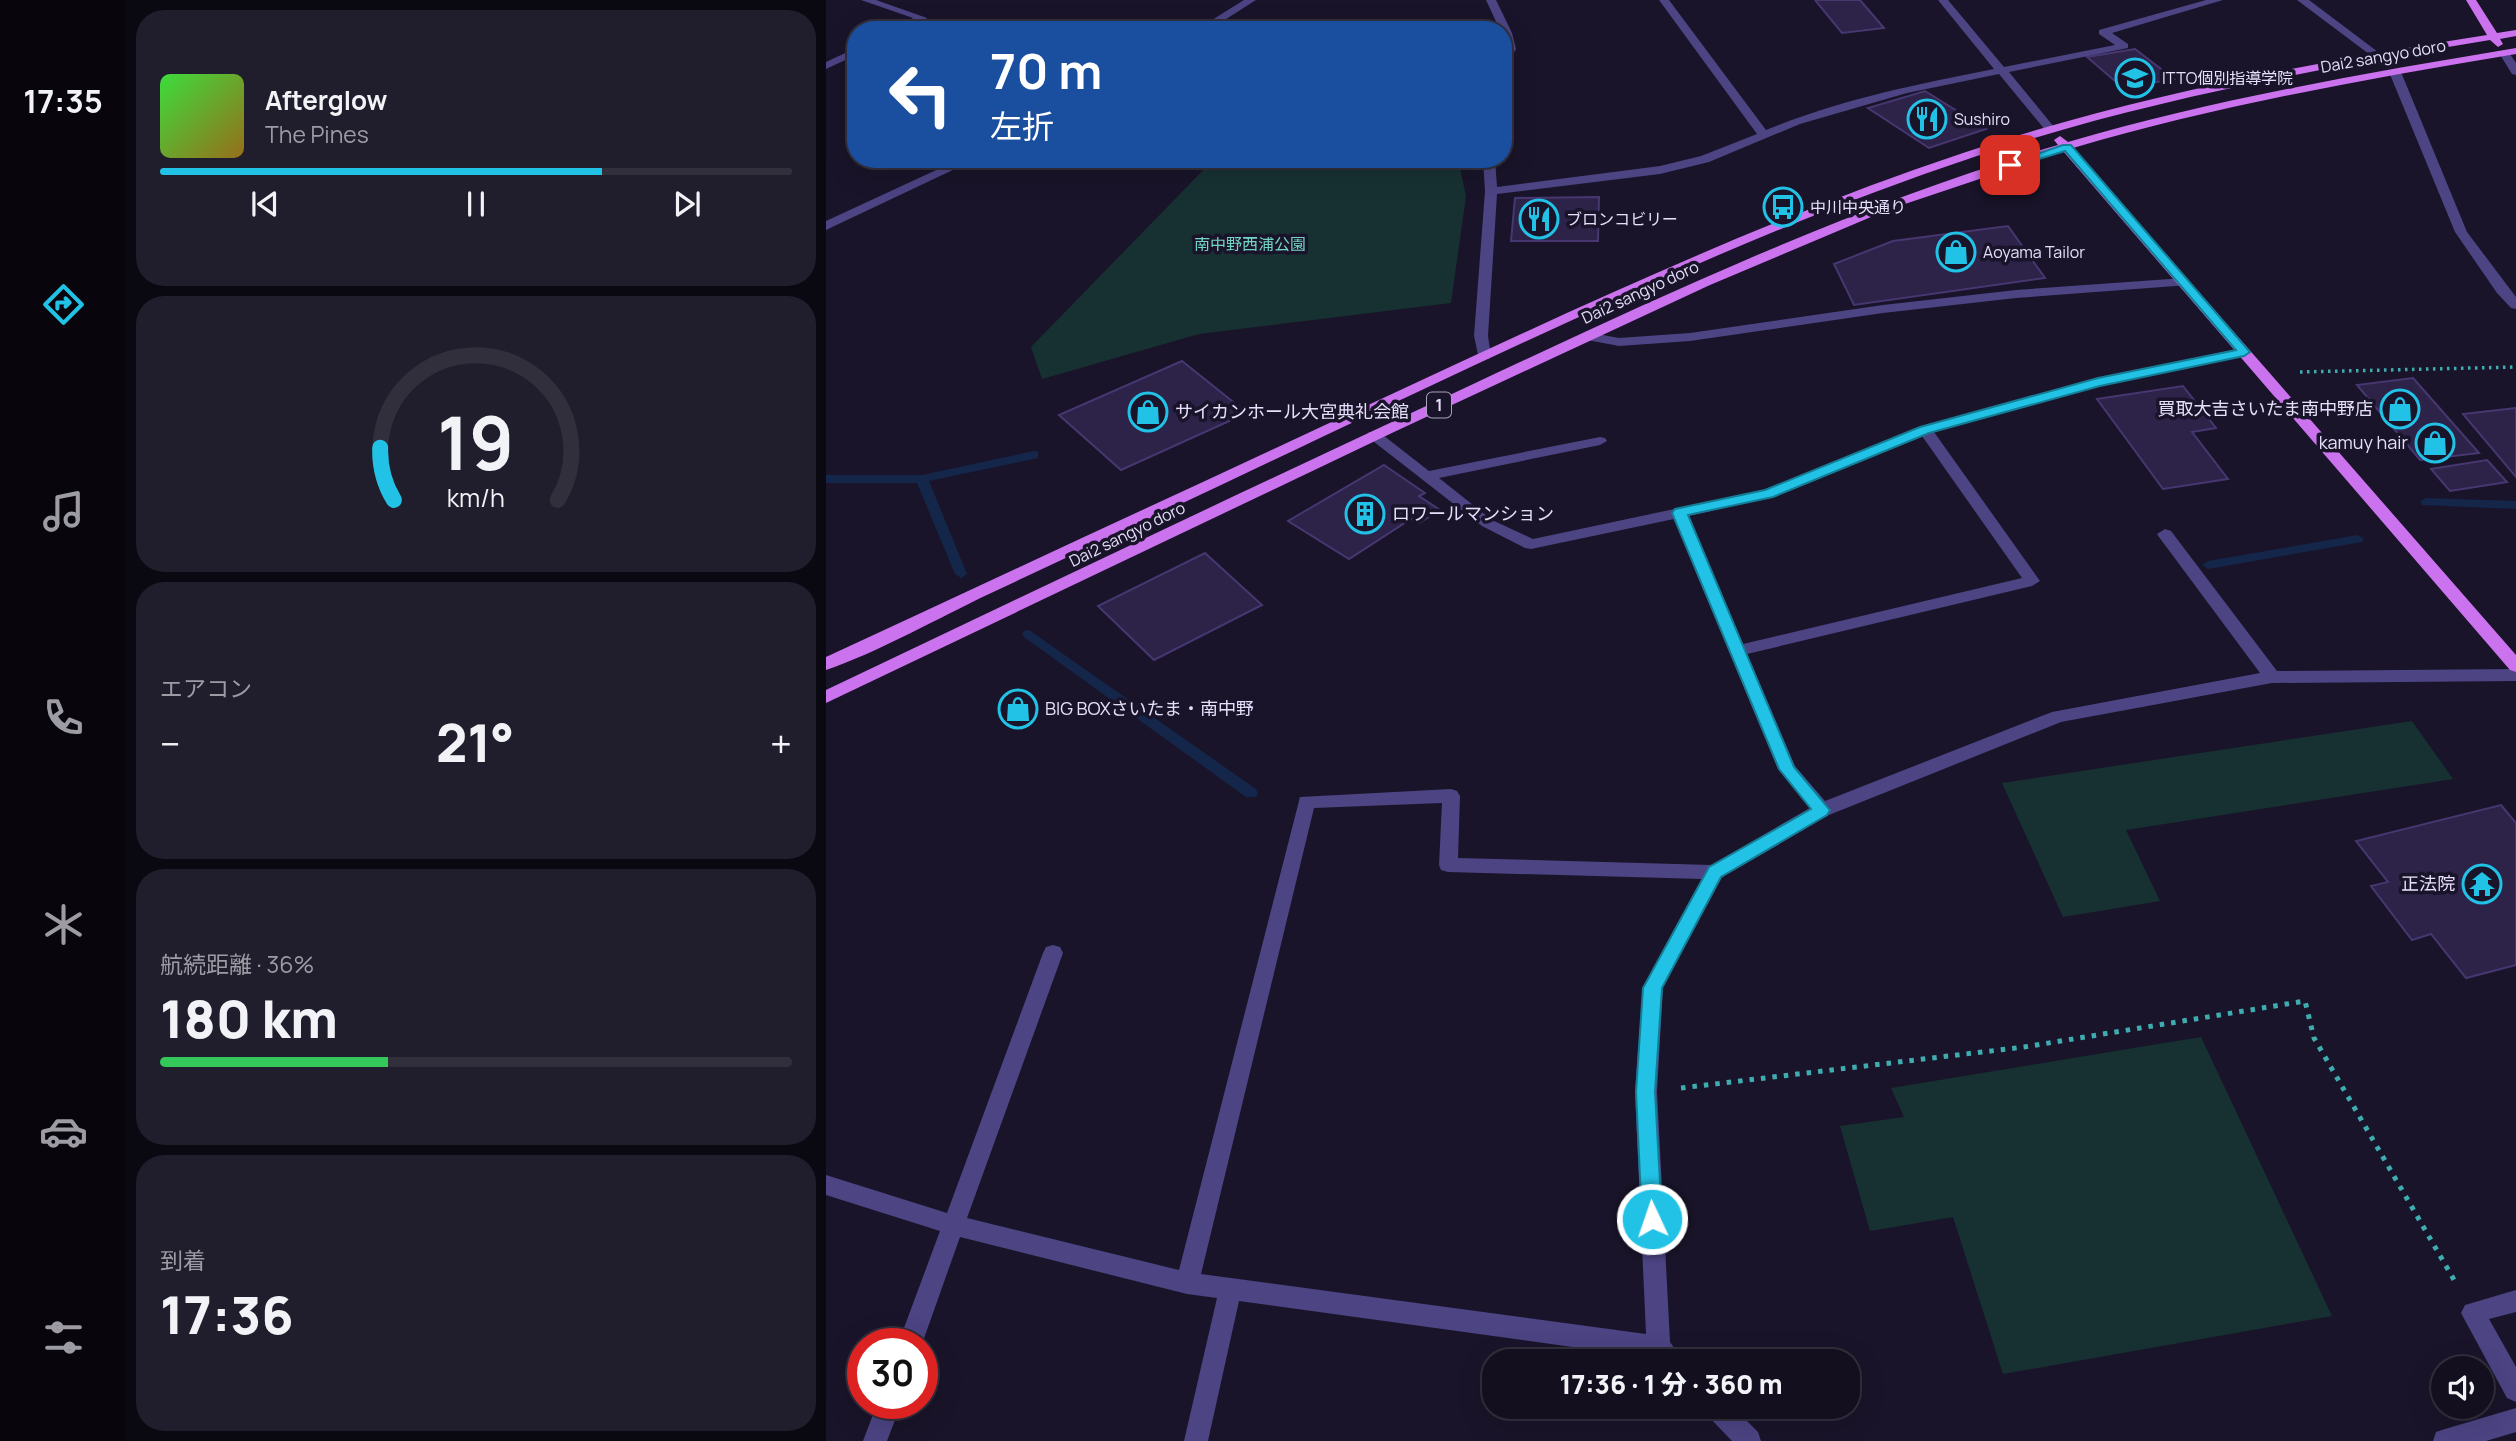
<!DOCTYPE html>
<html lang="ja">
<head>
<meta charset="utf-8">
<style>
	body { margin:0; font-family:Manrope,"Noto Sans JP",sans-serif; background:#201d2c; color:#f1f3f6; height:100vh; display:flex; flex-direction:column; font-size:26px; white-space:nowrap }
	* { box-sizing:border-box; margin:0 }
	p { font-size:23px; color:#9d9ca4 }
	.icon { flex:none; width:38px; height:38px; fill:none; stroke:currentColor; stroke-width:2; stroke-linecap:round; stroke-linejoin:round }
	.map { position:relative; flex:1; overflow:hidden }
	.panel { display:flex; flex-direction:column; gap:10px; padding:10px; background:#0a0811; width:700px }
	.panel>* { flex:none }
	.hud { position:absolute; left:21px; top:21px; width:665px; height:147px; border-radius:28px; box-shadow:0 7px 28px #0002,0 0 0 2px #322f3d; background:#1a4fa0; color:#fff; overflow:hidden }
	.buttons { position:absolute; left:1605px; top:1356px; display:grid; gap:14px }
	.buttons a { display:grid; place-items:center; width:63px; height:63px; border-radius:50%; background:#130f1f; box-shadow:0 7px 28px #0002,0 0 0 2px #322f3d; font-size:35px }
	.speed { position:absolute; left:21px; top:1328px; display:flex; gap:14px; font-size:35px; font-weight:700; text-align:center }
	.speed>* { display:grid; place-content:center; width:91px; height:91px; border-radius:50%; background:#130f1f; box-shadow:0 7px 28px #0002,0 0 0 2px #322f3d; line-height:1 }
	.speed .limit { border:10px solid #d22; background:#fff; color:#111 }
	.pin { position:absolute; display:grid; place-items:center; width:60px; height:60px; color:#fff; margin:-30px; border-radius:14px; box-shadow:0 4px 10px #0006 }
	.me { position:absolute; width:77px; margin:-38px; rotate:357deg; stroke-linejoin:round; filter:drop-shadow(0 0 5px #0008) }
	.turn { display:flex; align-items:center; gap:24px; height:147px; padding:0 28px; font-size:32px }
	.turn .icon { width:91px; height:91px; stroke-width:2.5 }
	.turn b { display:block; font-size:49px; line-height:60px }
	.big { font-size:52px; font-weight:800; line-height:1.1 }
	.panel .card { flex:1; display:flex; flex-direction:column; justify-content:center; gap:10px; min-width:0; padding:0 24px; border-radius:28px; background:#201d2c }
	.panel .dial { align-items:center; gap:0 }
	.dial svg { height:182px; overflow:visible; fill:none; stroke:#322f3d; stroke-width:7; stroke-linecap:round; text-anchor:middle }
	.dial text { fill:#f1f3f6; stroke:none }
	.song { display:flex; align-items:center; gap:21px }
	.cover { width:84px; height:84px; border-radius:10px; background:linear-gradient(135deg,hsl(120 70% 55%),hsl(40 70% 35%)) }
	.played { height:7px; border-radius:4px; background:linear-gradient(90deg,#21c2e6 70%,#322f3d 70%) }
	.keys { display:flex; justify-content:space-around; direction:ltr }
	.heat { display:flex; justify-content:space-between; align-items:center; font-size:38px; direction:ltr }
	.charge { height:10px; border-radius:5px; background:linear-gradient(90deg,#34c759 36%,#322f3d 0) }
	.trip { position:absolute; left:656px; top:1349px; width:378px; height:70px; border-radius:28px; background:#130f1f; box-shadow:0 7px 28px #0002,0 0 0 2px #322f3d; font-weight:800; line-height:70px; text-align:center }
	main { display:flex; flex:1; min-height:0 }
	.tab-bar { display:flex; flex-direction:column; width:126px; justify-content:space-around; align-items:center; background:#08060c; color:#9d9ca4 }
	.tab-bar .icon { width:49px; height:49px }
	.tab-bar .selected { color:#21c2e6 }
	.tab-bar b { font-size:32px; color:#f1f3f6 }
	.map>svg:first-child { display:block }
	.green { fill:#173132 }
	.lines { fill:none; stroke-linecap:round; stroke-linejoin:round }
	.stream { fill:#15264b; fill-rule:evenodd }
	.building { fill:#2d2248; stroke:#473771; stroke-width:2 }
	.path-far1 { stroke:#3fadb0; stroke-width:3.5; stroke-dasharray:2.5 4.5; stroke-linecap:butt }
	.path { stroke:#3fadb0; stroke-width:5; stroke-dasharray:4.5 7; stroke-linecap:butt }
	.minor { fill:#4c4483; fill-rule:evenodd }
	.major { fill:#cb72ef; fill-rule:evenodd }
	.route { fill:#21c2e6; stroke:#157e96; stroke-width:2 }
	.labels { text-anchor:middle; stroke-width:7; stroke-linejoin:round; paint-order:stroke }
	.far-street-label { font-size:16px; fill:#e5dffb; stroke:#191429 }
	.far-poi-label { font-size:16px; fill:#e5dffb; stroke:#191429; text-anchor:start }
	.far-park-label { font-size:16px; fill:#72d5c4; stroke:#191429 }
	.shield { fill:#191429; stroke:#a8a2bc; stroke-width:2 }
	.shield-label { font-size:16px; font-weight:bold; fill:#e5dffb }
	.poi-label { font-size:18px; fill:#e5dffb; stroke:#191429; text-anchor:end }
</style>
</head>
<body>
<main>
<nav class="tab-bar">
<b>17:35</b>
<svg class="icon selected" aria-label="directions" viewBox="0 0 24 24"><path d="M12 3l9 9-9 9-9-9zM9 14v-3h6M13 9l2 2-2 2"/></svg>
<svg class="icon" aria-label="music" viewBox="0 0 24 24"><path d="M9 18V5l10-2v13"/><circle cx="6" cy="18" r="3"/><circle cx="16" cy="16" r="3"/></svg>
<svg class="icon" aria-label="phone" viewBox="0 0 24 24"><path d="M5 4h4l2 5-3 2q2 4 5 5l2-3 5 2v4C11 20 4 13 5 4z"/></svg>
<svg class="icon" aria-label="climate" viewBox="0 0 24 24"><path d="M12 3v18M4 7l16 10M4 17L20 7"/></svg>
<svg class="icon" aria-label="car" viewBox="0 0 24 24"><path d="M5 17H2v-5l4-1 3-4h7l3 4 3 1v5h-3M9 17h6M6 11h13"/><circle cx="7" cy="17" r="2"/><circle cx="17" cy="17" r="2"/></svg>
<svg class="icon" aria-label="filters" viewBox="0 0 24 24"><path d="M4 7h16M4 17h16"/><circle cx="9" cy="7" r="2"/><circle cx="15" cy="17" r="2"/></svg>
</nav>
<section class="panel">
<div class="card">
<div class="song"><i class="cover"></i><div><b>Afterglow</b><p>The Pines</p></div></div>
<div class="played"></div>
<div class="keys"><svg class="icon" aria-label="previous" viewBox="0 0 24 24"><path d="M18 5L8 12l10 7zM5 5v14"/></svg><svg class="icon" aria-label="pause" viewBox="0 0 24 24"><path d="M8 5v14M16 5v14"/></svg><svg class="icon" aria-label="next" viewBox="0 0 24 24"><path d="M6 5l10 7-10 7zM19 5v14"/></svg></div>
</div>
<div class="card dial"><svg viewBox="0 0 100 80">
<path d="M14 69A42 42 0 1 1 86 69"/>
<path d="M14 69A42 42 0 0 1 8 46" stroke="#21c2e6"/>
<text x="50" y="56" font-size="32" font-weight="700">19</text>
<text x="50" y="72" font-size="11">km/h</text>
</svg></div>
<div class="card"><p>エアコン</p>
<div class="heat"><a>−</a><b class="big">21°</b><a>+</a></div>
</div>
<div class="card"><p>航続距離 · 36%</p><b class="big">180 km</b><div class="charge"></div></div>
<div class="card"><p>到着</p><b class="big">17:36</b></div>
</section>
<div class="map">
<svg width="1690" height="1441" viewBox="0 0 1690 1441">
	<rect width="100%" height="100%" fill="#191429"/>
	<g class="green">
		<polygon points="388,159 632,159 640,196 625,303 373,334 216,379 205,347"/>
		<polygon points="1586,721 1627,779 1300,830 1334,901 1237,917 1176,783"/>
		<polygon points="1375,1037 1506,1316 1177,1374 1127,1217 1044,1231 1014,1126 1078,1117 1065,1088"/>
	</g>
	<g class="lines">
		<g class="stream">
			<polygon points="208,451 212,452 212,458 103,481 141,574 135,578 129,574 91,483 0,483 0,475 96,475"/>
			<polygon points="1600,498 1690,501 1690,509 1596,505 1594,502"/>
			<polygon points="1532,535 1538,539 1536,542 1382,569 1376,565 1382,561"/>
			<polygon points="203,630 430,789 432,793 430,797 420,797 198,637 196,634 198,631"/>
		</g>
	</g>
	<g class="building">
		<polygon points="989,0 1034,0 1058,28 1016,33"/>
		<polygon points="1309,49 1348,79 1297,88 1261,57"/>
		<polygon points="1099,91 1160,129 1103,148 1042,108"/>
		<polygon points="773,197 772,241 685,241 689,198"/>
		<polygon points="1182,226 1219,278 1028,305 1008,264 1067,241"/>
		<polygon points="356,361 421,413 295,470 233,415"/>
		<polygon points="1587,378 1653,453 1594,460 1531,385"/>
		<polygon points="1357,386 1390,428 1366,432 1402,479 1337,489 1271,399"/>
		<polygon points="1690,408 1690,477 1637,414"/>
		<polygon points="1661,460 1681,482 1624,491 1605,469"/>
		<polygon points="558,465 599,493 593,496 614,510 593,523 585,519 523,559 462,521"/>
		<polygon points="379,553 436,605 328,660 272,606"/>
		<polygon points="1675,805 1690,823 1690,965 1640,978 1605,934 1586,940 1545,886 1562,882 1530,841"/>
	</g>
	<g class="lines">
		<polyline class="path-far1" points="1474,372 1690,367"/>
		<polyline class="path" points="855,1088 1198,1047 1479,1001 1488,1038 1631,1285"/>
		<g class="minor">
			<polygon points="35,0 50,0 101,18 81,30 67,30 87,18"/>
			<polygon points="418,0 430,0 383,30 370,30"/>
			<polygon points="660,0 670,0 686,33 690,49 681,65 677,66 680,49 677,30 674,30"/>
			<path d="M833,0H843L940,130C1013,100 1091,84 1168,69L1112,0H1122L1178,67L1289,45L1273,34V30L1380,0H1397L1286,33L1302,44V48L1183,72L1228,127V131H1220L1173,74L1081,93L974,124L883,162L834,174L671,194L662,336L665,356L663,359H653L648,336L659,191L657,159H669L671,187L834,166L875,156L931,134Z"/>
			<polygon points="1471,0 1483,0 1556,55 1547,57"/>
			<polygon points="30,48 30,55 0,69 0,62"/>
			<polygon points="1678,50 1682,51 1690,63 1690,75 1686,74 1673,53"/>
			<polygon points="1565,70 1575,72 1641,232 1690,297 1690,309 1685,308 1671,293 1629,232 1563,72"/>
			<polygon points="134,159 150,159 0,230 0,221"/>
			<polygon points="1358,278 1365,282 1363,285 1190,298 1057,313 864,341 793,346 756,339 754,336 761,332 793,338 864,333 1057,305 1190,290"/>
			<path d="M1418,348L1425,352L1423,355L1274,386L1108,432L1214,581L1206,586L921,654L969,766L999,801L1226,712L1434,673L1333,537L1331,534L1339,529L1345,531L1451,671L1690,669V681L1446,683L1235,722L1003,815L896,877L837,987L831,1092L844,1342L858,1362H830L826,1358L413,1301L382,1441H358L391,1298L361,1294L134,1237L96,1344H72L114,1231L0,1195V1175L121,1213L217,953L220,947L227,945L234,947L237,953L141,1218L353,1270L474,797L625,789L631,791L634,796L632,858L886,865L984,808L952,769L848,519L705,549L699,548L656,526L543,438L541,435L543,432H553L603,471L774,437L779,438L781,441L774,445L613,478L666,520L707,539L938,490L1094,427L1272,378ZM1096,436L1196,578L917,644L862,516L947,497ZM616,803L613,865L615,870L622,872L876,879L817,987L809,1092L820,1334L375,1274L488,808Z"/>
			<polygon points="1690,1290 1690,1312 1663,1319 1690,1367 1690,1402 1681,1398 1635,1313 1639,1305"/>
			<polygon points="51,1404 75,1404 61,1441 37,1441"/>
			<polygon points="878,1407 907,1407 932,1432 935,1441 906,1441 881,1415"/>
			<polygon points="1690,1408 1690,1432 1660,1441 1607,1441 1610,1432 1619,1429"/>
		</g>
		<g class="major">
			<path d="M1640,0H1650L1671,33L1690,30V36L1674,39L1677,44L1672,47L1664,40C1490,69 1316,101 1148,157C923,232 710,337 496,437C385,490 274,542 163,594C112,618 53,652 0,670V657C189,569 379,481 568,393C755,306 942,218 1137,153C1307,96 1484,63 1661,35Z"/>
			<path d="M1690,48V54C1541,79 1392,105 1247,148L1690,655V672L1684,670L1237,151L1064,209L884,285L568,432L0,703V690C214,588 428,486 643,386C835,296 1028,205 1232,145L1228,140L1234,136L1242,142C1388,99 1540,73 1690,48Z"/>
		</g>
	</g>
	<polygon class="route" points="1237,145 1245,145 1424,352 1418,356 1274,386 1103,433 947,497 862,515 968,767 1004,810 1001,815 895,877 836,988 829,1092 836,1219 833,1226 826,1229 819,1226 816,1219 810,1092 817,988 883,867 985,809 953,769 846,513 849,509 939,490 1094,427 1272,378 1410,350 1239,151 1184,168 1179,165"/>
	<defs>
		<symbol id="school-ring" viewBox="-11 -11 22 22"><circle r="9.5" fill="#191429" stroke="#21c2e6" stroke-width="1.5"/><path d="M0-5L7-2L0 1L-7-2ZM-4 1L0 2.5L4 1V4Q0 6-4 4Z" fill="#21c2e6"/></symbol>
		<symbol id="restaurant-ring" viewBox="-11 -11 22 22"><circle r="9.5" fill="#191429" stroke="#21c2e6" stroke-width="1.5"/><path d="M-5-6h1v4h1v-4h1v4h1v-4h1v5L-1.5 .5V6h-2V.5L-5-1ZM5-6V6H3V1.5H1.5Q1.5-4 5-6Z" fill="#21c2e6"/></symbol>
		<symbol id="bus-ring" viewBox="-11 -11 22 22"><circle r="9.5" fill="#191429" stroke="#21c2e6" stroke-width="1.5"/><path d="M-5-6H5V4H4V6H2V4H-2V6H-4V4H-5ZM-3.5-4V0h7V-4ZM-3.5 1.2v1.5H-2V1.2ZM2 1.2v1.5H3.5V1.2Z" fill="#21c2e6"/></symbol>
		<symbol id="shop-ring" viewBox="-11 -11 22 22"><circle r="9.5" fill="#191429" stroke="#21c2e6" stroke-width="1.5"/><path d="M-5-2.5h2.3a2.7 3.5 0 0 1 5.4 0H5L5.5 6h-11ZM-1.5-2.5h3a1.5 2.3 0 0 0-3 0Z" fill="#21c2e6"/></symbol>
		<symbol id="building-ring" viewBox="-11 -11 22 22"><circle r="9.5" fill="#191429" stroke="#21c2e6" stroke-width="1.5"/><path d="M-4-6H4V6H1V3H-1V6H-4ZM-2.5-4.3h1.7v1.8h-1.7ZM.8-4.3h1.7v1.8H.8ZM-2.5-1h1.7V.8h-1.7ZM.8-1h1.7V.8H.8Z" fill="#21c2e6"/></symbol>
		<symbol id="temple-ring" viewBox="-11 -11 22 22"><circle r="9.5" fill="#191429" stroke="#21c2e6" stroke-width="1.5"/><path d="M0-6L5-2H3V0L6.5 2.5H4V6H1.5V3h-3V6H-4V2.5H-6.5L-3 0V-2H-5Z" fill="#21c2e6"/></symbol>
	</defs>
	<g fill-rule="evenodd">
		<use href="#school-ring" x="1287" y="56" width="44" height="44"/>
		<use href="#restaurant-ring" x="1079" y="97" width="44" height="44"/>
		<use href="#bus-ring" x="935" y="185" width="44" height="44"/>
		<use href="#restaurant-ring" x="691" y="197" width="44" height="44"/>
		<use href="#shop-ring" x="1108" y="230" width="44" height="44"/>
		<use href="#shop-ring" x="1552" y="387" width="44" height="44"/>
		<use href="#shop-ring" x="300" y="390" width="44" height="44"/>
		<use href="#shop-ring" x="1587" y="421" width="44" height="44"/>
		<use href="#building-ring" x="517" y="492" width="44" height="44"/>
		<use href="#shop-ring" x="170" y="687" width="44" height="44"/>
		<use href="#temple-ring" x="1634" y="862" width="44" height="44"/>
	</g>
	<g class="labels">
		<g class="far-street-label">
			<text transform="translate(1557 56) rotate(-10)" y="6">Dai2 sangyo doro</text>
			<text transform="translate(814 292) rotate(-25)" y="6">Dai2 sangyo doro</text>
			<text transform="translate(301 534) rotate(-26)" y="6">Dai2 sangyo doro</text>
		</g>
		<g class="far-poi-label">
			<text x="1336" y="84">ITTO個別指導学院</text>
			<text x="1128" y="125">Sushiro</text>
			<text x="984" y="213">中川中央通り</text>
			<text x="740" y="225">ブロンコビリー</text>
			<text x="1157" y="258">Aoyama Tailor</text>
		</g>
		<g class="far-park-label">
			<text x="424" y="250">南中野西浦公園</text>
		</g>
		<rect class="shield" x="601" y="392.5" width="24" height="25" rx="5"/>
		<g class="shield-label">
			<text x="613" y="411">1</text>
		</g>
		<g class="poi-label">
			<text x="1547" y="415">買取大吉さいたま南中野店</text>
			<text x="349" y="418" text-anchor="start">サイカンホール大宮典礼会館</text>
			<text x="1582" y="449">kamuy hair</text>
			<text x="566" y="520" text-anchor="start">ロワールマンション</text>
			<text x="219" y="715" text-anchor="start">BIG BOXさいたま・南中野</text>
			<text x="1629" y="890">正法院</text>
		</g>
	</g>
</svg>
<div class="buttons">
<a><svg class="icon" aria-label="sound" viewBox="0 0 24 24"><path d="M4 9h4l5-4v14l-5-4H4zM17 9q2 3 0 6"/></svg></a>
</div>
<div class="speed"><div class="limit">30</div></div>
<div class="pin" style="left:1184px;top:165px;background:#d93025"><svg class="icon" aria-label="arrive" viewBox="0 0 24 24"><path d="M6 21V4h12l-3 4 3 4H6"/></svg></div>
<svg class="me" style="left:826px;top:1219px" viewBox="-20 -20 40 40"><circle r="17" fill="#21c2e6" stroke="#fff" stroke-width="3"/><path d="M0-11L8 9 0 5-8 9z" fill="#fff"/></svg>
<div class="trip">17:36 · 1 分 · 360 m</div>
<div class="hud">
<div class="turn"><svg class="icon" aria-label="left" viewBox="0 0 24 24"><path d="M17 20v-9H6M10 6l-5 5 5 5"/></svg><div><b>70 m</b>左折</div></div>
</div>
</div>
</main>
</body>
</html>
